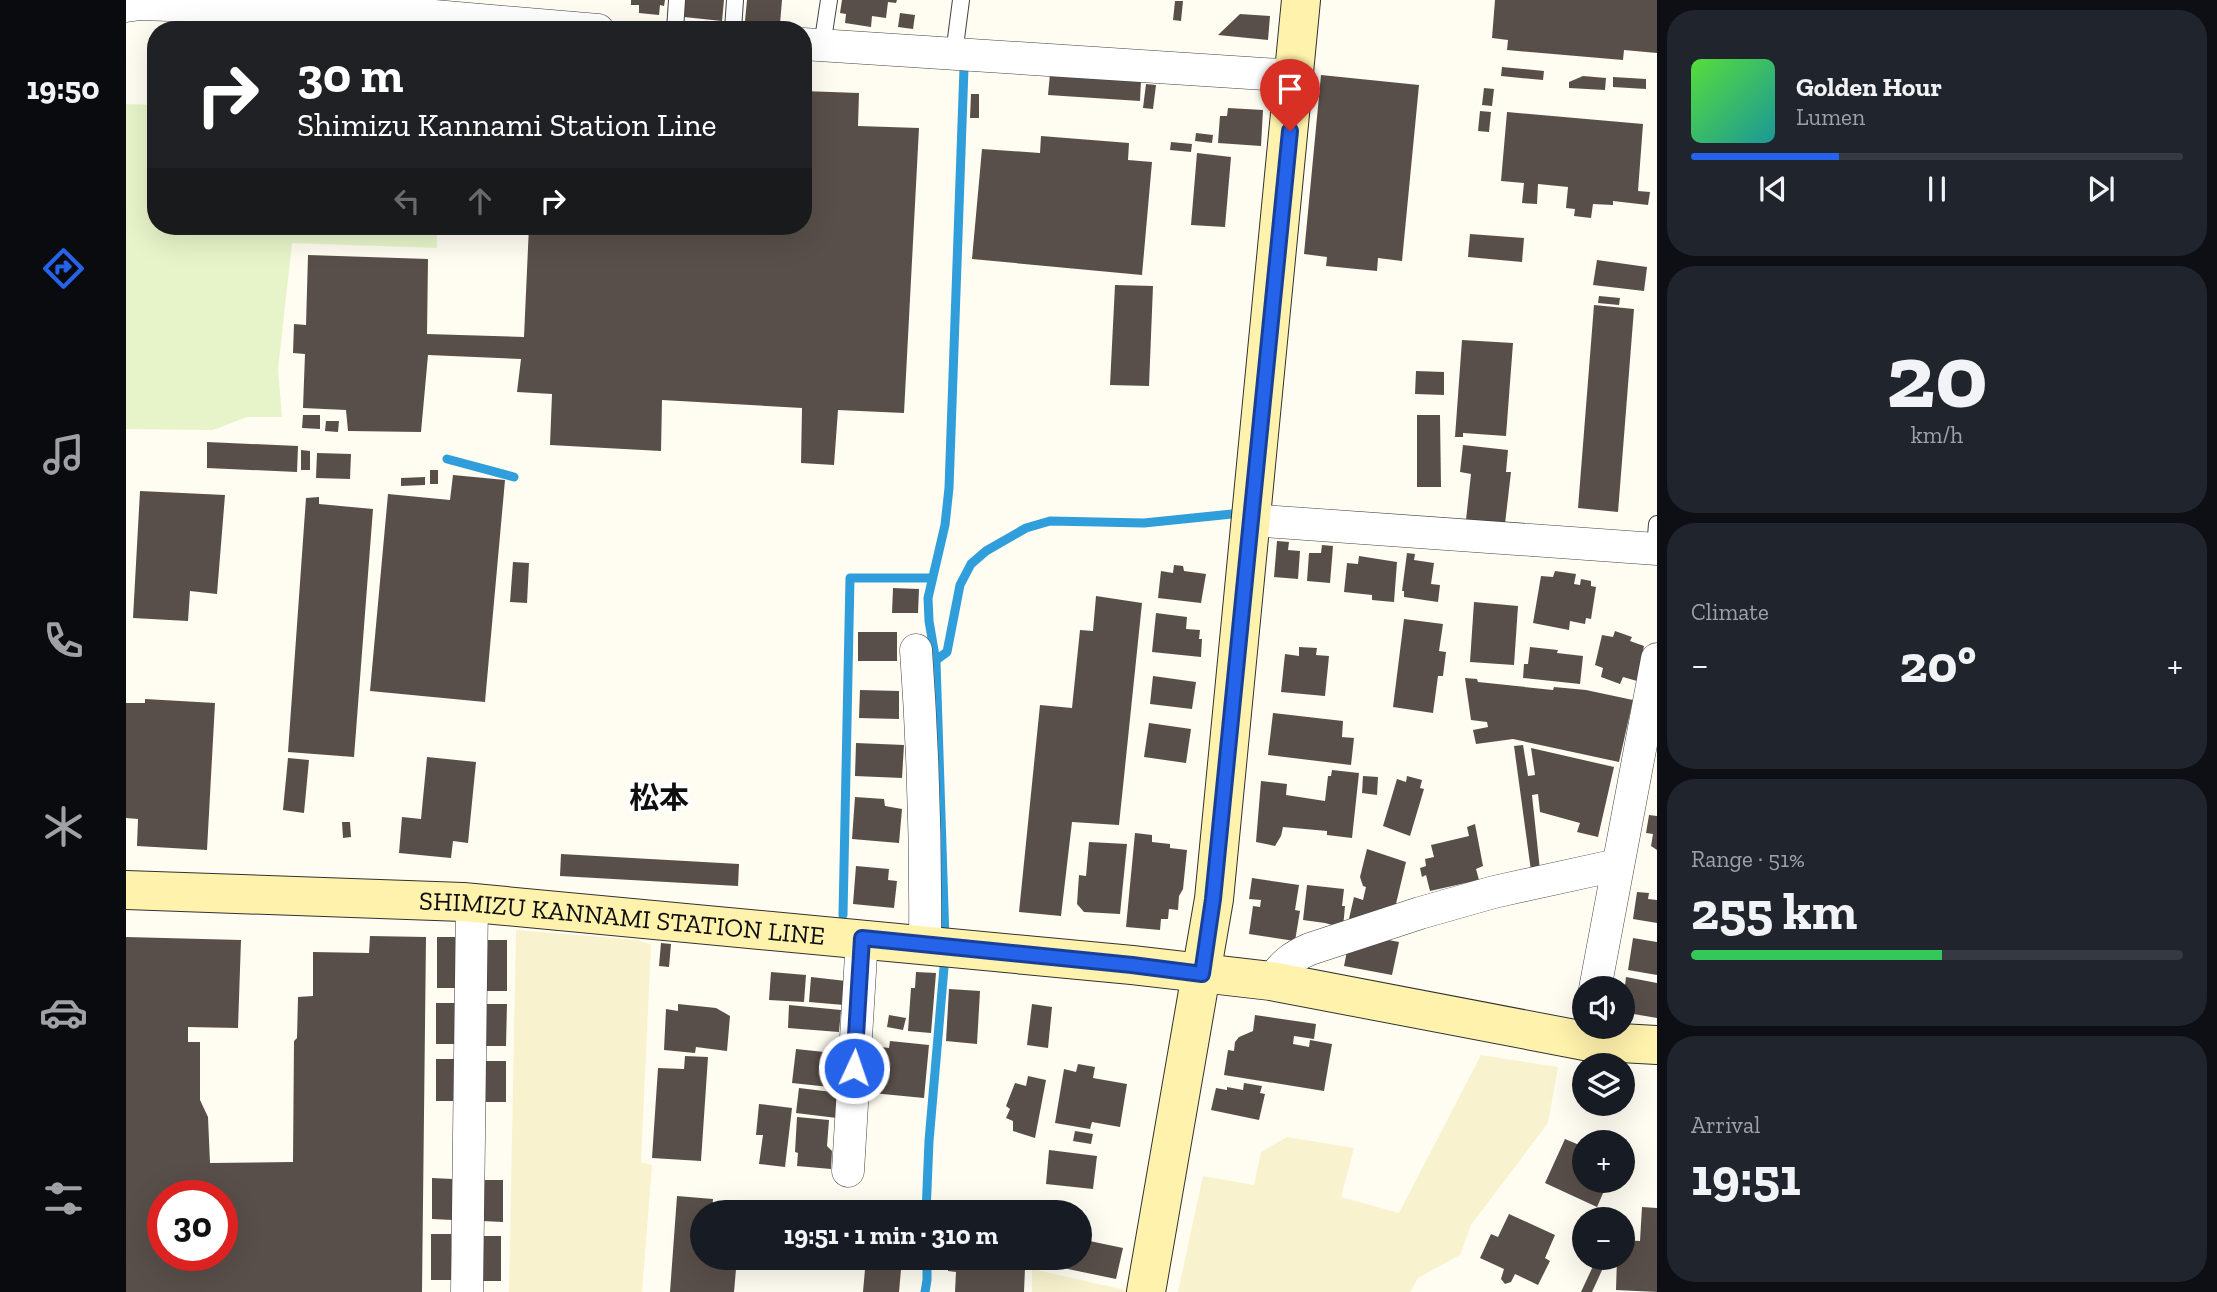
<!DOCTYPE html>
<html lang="en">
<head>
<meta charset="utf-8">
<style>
	body { margin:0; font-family:"Zilla Slab","Noto Sans JP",serif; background:#20242c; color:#f1f3f6; height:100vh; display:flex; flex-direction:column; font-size:26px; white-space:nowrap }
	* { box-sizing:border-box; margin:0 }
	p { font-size:23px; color:#9ea1a6 }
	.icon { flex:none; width:38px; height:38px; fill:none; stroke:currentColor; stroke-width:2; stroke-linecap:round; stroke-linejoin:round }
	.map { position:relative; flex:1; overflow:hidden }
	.side { display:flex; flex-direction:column; gap:10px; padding:10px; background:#0d0f14; width:560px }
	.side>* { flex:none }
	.hud { position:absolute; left:21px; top:21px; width:665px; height:214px; border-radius:28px; box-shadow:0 7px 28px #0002; background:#202124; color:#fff; overflow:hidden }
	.controls { position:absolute; left:1446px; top:976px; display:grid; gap:14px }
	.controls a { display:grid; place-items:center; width:63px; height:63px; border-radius:50%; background:#171b24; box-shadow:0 7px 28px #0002; font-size:35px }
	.speed { position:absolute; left:21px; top:1180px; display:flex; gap:14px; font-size:35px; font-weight:700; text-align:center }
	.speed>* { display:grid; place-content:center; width:91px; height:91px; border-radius:50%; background:#171b24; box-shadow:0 7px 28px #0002; line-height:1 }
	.speed .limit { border:10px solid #d22; background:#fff; color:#111 }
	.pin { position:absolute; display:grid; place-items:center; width:60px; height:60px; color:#fff; margin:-72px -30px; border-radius:50% 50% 50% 0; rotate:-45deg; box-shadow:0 0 7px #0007 }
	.pin .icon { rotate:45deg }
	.me { position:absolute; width:77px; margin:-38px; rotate:3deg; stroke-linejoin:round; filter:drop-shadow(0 0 5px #0008) }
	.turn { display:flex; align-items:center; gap:24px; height:147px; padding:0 35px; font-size:32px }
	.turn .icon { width:91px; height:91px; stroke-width:2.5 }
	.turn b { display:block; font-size:49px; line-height:60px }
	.lanes { display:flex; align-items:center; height:66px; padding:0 35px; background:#0003; justify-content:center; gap:35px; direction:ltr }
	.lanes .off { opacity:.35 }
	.big { font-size:52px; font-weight:800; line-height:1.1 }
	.side .widget { flex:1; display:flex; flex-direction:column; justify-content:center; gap:10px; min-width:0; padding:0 24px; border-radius:28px; background:#20242c }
	.side .dial { align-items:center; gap:0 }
	.dial b { font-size:91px; line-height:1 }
	.song { display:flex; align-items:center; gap:21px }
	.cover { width:84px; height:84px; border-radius:10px; background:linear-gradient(135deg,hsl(110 70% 55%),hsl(180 70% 35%)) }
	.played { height:7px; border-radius:4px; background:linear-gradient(90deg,#2563eb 30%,#363941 30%) }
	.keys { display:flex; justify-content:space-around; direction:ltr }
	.heat { display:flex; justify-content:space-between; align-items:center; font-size:38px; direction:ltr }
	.charge { height:10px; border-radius:5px; background:linear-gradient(90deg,#34c759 51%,#363941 0) }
	.trip { position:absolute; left:564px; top:1200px; width:402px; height:70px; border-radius:35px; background:#171b24; box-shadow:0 7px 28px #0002; font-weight:800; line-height:70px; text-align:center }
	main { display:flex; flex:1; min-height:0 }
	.dock { display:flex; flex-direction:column; width:126px; justify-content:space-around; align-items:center; background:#090b0e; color:#9ea1a6 }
	.dock .icon { width:49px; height:49px }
	.dock .active { color:#2563eb }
	.dock b { font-size:32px; color:#f1f3f6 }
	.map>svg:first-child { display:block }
	.farmland { fill:#f8f3ce }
	.pitch { fill:#e7f4c9 }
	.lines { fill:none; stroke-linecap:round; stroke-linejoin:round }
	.stream { stroke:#309edb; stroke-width:9 }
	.building { fill:#594f4a; fill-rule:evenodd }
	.lane-casing { stroke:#424242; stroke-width:18 }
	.street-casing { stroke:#424242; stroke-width:33 }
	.secondary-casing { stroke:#313131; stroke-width:40 }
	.lane { stroke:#fff; stroke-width:16 }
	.street { stroke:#fff; stroke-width:32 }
	.secondary { stroke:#fff2ac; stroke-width:38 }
	.route-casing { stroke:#184099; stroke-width:18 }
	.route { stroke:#2563eb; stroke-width:12 }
	.labels { text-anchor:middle; stroke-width:7; stroke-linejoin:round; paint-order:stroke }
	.street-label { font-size:26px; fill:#0f0f0f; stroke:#fff }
	.quarter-label { font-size:30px; font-weight:bold; fill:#0f0f0f; stroke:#fff }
</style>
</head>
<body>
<main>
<nav class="dock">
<b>19:50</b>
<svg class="icon active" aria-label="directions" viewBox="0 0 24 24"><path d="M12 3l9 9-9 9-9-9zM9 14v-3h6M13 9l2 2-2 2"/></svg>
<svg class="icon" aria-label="music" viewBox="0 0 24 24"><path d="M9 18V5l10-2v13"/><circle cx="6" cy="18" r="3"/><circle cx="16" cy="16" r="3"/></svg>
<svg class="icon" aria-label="phone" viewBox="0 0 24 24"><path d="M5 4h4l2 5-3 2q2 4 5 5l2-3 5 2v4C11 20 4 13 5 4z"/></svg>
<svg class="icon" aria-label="climate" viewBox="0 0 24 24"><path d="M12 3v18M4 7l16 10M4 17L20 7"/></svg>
<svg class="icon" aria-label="car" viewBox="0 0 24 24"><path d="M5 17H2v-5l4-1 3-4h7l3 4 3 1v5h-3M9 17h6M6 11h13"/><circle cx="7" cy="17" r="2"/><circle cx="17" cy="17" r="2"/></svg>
<svg class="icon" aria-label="filters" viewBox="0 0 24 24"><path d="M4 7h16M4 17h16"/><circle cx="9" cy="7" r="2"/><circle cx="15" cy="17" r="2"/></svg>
</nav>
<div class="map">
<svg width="1531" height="1292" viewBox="0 0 1531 1292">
	<rect width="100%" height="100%" fill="#fffcf1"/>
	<g class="farmland">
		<polygon points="390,930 513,940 525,945 515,1162 526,1165 516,1292 383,1292"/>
		<polygon points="1355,1055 1432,1067 1422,1123 1345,1225 1334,1255 1292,1278 1284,1292 1052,1292 1077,1176 1128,1185 1135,1152 1161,1137 1228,1148 1215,1197 1273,1213"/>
		<polygon points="906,1269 1003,1291 1003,1292 906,1292"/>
	</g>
	<polygon class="pitch" points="0,104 30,105 30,226 311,226 311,248 166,243 152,369 156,417 121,417 87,430 0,429"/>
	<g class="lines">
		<g class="stream">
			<polyline points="321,459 388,477"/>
			<polyline points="810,660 821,652 834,585 845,564 860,551 900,528 924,521 1018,523 1106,514"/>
			<polyline points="717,915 724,578 806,578"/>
			<polyline points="819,939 810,662 803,621 802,598 819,525 823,488 838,68"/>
			<polyline points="800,1213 803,1141 819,956"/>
			<polyline points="799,1292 801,1280 801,1258"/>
		</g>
	</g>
	<g class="building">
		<polygon points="505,0 539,0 538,6 534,5 533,15 513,13 513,5 505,5"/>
		<polygon points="559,0 598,0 596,21 558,17"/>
		<polygon points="621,0 656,0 654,24 619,21"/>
		<polygon points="716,0 771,0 770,3 762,2 760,18 746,16 745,27 719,23 720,14 714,13"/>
		<polygon points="1369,0 1531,0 1531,53 1498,50 1497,60 1381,50 1382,40 1366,38"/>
		<polygon points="1049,1 1057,1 1055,21 1047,20"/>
		<polygon points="774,13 789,15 787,29 772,27"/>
		<polygon points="1114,14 1144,16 1142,40 1092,35"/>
		<polygon points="1376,67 1418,71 1417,80 1375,76"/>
		<polygon points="924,74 1015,80 1014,101 922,95"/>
		<polygon points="1195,75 1293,85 1276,261 1252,258 1251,271 1200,266 1201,257 1178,254"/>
		<polygon points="1457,76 1480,78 1479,90 1443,88 1443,82"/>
		<polygon points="1487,77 1520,79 1520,89 1487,87"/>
		<polygon points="1020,84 1030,85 1027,109 1017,108"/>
		<polygon points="1358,88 1368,89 1366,106 1356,105"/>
		<polygon points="677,91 733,93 732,126 793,128 778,413 712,410 708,465 675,463 676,408 536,400 535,451 424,445 426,394 391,392 395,359 302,355 295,432 222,431 220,410 177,408 179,354 167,353 168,324 180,325 182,255 302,259 301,334 398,337 403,226 677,226"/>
		<polygon points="845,94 853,94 853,118 844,118"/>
		<polygon points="1102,108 1137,110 1135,146 1092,143 1094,116 1101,116"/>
		<polygon points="1354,111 1365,112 1363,132 1352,131"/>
		<polygon points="1381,112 1517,124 1512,191 1524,192 1522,205 1487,201 1487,205 1467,204 1465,218 1448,216 1449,209 1440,208 1442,187 1412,184 1411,204 1396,203 1398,183 1375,181"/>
		<polygon points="1070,133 1087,135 1086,143 1069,141"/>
		<polygon points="915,136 1003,143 1002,160 1026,162 1016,275 846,259 856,149 914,153"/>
		<polygon points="1045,142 1066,144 1065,152 1044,150"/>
		<polygon points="1071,153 1105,157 1099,227 1065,225"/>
		<polygon points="1344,234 1398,238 1396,262 1342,257"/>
		<polygon points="1471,260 1521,267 1518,291 1467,285"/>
		<polygon points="989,285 1027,286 1023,386 984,385"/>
		<polygon points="1473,296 1494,298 1493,305 1472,303"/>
		<polygon points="1468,305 1508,309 1492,512 1452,508"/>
		<polygon points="1336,340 1387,343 1380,436 1337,433 1337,437 1329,437"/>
		<polygon points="1290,371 1318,372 1318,395 1289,394"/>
		<polygon points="177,415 194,415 194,429 176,428"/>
		<polygon points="1291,415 1314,415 1315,487 1291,487"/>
		<polygon points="200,421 213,421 212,432 199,431"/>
		<polygon points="81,442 172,446 171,472 81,468"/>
		<polygon points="1337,445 1382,450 1380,472 1385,472 1379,524 1340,520 1345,474 1334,472"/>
		<polygon points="175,450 184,451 184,470 175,470"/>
		<polygon points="191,453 225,454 224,479 190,478"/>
		<rect x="304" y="470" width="8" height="14"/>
		<polygon points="327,475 379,480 359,702 244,691 262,494 324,500"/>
		<polygon points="299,477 299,485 275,486 275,478"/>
		<polygon points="14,491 99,495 91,594 64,591 62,621 7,618"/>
		<polygon points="193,497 193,504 247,509 228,757 162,752 180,498"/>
		<polygon points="1151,541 1163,542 1162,550 1174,551 1172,579 1148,577"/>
		<polygon points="1196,545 1207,546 1204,583 1181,581 1183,553 1195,553"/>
		<polygon points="1281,553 1289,554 1288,560 1308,563 1305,584 1314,585 1312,602 1278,597 1278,591 1276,591"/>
		<polygon points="1233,556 1271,562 1268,602 1246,600 1246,595 1218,592 1221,563 1232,564"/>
		<polygon points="387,562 403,563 401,603 384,602"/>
		<polygon points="1048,565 1057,566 1058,571 1080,574 1075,603 1032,598 1035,571 1047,573"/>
		<polygon points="1429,571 1450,574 1448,584 1454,585 1455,579 1465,581 1465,586 1470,587 1465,619 1460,618 1459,624 1444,621 1443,630 1407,623 1415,576 1427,577"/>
		<polygon points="767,588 793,589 792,613 766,613"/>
		<polygon points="970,596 1016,603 993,825 946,822 935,916 893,912 914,705 946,708 954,630 967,631"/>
		<polygon points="1348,602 1392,606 1388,665 1344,662"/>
		<polygon points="1030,613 1061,617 1060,629 1074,630 1073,639 1076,639 1075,657 1026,652"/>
		<polygon points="1278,619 1317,624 1313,651 1320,652 1317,676 1312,676 1307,713 1267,707"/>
		<polygon points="1489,631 1506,637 1504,641 1518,646 1511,681 1497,677 1494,684 1475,677 1477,668 1469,665 1476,635 1487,637"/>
		<rect x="732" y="632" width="39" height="29"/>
		<polygon points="1173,647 1191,648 1190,655 1203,656 1199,696 1155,692 1159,654 1173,656"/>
		<polygon points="1404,647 1432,650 1431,653 1457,656 1454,684 1397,678 1398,664 1402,664"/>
		<polygon points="1027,676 1070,682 1066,709 1024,704"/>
		<polygon points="1339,678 1351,679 1352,682 1427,690 1428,687 1460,690 1507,700 1493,762 1387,739 1350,744 1347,730 1362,727 1361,722 1345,720"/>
		<polygon points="734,690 773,691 773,719 733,718"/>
		<polygon points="19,699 89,703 81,850 11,846 12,819 0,818 0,703 19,703"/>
		<polygon points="1147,713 1217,721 1216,737 1228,738 1225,765 1142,755"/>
		<polygon points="1023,723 1065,729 1060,763 1018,757"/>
		<polygon points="730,743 778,745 776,778 729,776"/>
		<polygon points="1397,745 1402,776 1409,775 1405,748 1488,767 1472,837 1451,832 1454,823 1414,812 1412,794 1406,795 1414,870 1405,871 1388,746"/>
		<polygon points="301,757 350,762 342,843 327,841 325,858 273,853 276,817 295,819"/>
		<polygon points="162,758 183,760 178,813 157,810"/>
		<polygon points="1206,770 1233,773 1226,838 1201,835 1201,831 1157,827 1155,836 1149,846 1130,842 1135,781 1161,784 1160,795 1199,801 1202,776 1205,776"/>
		<polygon points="1237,776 1252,777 1251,795 1236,793"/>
		<polygon points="1281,776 1296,780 1294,788 1298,789 1284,836 1257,826 1271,779 1280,782"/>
		<polygon points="729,797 758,799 759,806 776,809 773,843 726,839"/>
		<polygon points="1523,815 1531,816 1531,850 1525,846 1527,834 1520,833"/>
		<polygon points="216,822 224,822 225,837 217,838"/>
		<polygon points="1349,824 1357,866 1350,869 1353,880 1304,891 1300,875 1296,877 1294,868 1300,866 1299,859 1308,857 1305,845 1343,836 1341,827"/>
		<polygon points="1009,833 1026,835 1026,842 1044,844 1044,848 1061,850 1057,889 1053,896 1052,910 1043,909 1042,919 1035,919 1034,930 1000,927"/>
		<polygon points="963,842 1001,844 994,914 958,912 951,904 953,875 960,876"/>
		<polygon points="1241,849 1280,862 1268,912 1222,923 1228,897 1237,900 1240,887 1237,886 1234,877"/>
		<polygon points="435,854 613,864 612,886 434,876"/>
		<polygon points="730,866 763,869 762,880 771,881 768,908 727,904"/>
		<polygon points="1126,878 1173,885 1169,910 1174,911 1169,941 1123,934 1127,906 1134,907 1135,900 1123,899"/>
		<polygon points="1181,885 1218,889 1216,906 1219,906 1217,928 1199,923 1177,920"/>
		<polygon points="1511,892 1523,893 1522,899 1531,900 1531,923 1507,919"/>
		<path d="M244,936L300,937L296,1292H0V937L115,940L112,1028L62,1027V1042H74V1100L82,1117L84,1163L167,1162L168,1041L171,1038L172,997L187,996V952L243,953ZM37,1195H96V1255H37Z"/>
		<rect x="311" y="937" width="20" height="51"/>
		<polygon points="1252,938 1273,942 1266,975 1218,966 1221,951 1242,943 1250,945"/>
		<polygon points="1507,938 1531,942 1531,975 1502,970"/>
		<rect x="361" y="940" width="20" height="51"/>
		<polygon points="535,943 545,944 543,967 533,966"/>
		<polygon points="645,972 680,975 678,1002 643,1000"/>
		<polygon points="790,972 810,973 805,1033 782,1031 785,988 789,988"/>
		<polygon points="685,977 720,981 718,1005 683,1002"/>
		<polygon points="1500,977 1531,983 1531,1018 1496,1012"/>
		<polygon points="823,989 854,991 851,1044 820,1041"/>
		<rect x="310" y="1003" width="20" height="41"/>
		<polygon points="360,1004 381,1004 380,1046 359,1046"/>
		<polygon points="552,1004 590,1008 604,1016 601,1051 570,1047 569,1053 538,1050 540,1009 552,1011"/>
		<polygon points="906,1004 926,1007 922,1048 901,1045"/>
		<polygon points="663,1005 715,1010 713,1032 662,1028"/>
		<polygon points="763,1015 780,1018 777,1030 761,1027"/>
		<polygon points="1129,1015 1190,1024 1188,1039 1168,1036 1167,1044 1183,1047 1184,1040 1206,1044 1198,1091 1098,1075 1102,1050 1108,1051 1109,1042 1113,1037 1127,1031"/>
		<polygon points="764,1041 803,1045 798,1098 736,1092 740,1051 754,1052 755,1047 763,1048"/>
		<polygon points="670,1049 717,1054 713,1088 666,1083"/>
		<polygon points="559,1056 582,1057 575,1161 526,1158 532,1068 558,1069"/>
		<rect x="310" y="1059" width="20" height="42"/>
		<rect x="359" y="1061" width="21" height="41"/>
		<polygon points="952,1064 969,1067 967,1078 1001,1084 994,1127 966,1122 964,1129 929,1123 938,1069 950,1072"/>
		<polygon points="902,1076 920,1080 909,1138 887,1131 887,1121 880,1118 884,1109 880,1106 889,1083 900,1086"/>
		<polygon points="1118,1083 1136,1086 1134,1093 1139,1094 1133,1120 1085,1110 1090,1088 1101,1090 1101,1087 1117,1090"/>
		<polygon points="673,1088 714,1093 711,1118 670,1113"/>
		<polygon points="633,1104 666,1108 659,1167 633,1164 637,1135 630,1135"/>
		<polygon points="671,1117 703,1120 701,1146 706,1151 705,1169 671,1166 672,1153 669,1152"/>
		<polygon points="949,1131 967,1134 965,1144 947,1141"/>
		<polygon points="1439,1139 1458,1147 1458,1181 1474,1181 1471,1188 1478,1191 1471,1207 1419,1183"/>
		<polygon points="923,1150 971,1156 967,1189 920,1184"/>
		<polygon points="306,1178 327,1179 327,1220 306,1219"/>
		<polygon points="356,1180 377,1180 377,1222 356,1221"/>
		<polygon points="551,1196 587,1199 586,1213 576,1213 576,1258 611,1258 608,1292 544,1292"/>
		<polygon points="1516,1207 1531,1208 1531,1292 1490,1290 1491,1258 1496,1258 1496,1240 1514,1241"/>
		<polygon points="1383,1214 1429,1235 1419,1258 1424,1261 1412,1285 1389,1274 1385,1282 1379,1284 1375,1279 1378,1269 1354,1258 1365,1234 1372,1237"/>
		<rect x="305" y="1234" width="20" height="46"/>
		<polygon points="355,1236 375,1236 375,1281 354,1281"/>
		<polygon points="954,1239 997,1248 990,1279 913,1263 914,1258 954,1258"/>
		<polygon points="740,1258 776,1258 773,1292 737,1292"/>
		<polygon points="822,1258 860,1258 860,1267 899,1268 898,1292 829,1292 830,1272 822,1271"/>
		<polygon points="1468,1264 1477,1268 1466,1292 1455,1292"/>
	</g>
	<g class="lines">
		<defs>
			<g id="lane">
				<polyline points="549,30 551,0"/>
				<polyline points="607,30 609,0"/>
				<polyline points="696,46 703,0"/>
				<polyline points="828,54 835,0"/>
				<polyline points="1529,549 1531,524"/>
			</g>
			<g id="street">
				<polyline points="0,6 14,4 274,13 472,30"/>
				<polyline points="677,44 1169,76"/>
				<polyline points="1124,520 1531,549"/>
				<path d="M790,650C797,748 800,846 799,944"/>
				<path d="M1145,981C1157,965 1165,957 1184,949L1294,913L1368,892L1491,865"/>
				<polyline points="1469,989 1531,659"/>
				<polyline points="722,1171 736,938"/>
				<polyline points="341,1292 346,903"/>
			</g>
			<g id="secondary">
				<path id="s1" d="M0,890L337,902L1006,965L1145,981L1459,1041L1531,1045"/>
				<polyline points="1020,1292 1088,899 1175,0"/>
			</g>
		</defs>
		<use href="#lane" class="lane-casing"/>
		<use href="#street" class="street-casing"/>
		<use href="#secondary" class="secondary-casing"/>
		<use href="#lane" class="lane"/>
		<use href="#street" class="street"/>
		<use href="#secondary" class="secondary"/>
	</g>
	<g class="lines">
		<defs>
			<polyline id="route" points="728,1068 736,938 1006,965 1076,974 1087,899 1164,131"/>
		</defs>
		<use href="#route" class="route-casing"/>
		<use href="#route" class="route"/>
	</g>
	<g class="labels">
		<g class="street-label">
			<text dy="9" stroke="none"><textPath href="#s1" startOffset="497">SHIMIZU KANNAMI STATION LINE</textPath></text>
		</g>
		<g class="quarter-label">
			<text x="533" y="808">松本</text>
		</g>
	</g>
</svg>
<div class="controls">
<a><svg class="icon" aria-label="sound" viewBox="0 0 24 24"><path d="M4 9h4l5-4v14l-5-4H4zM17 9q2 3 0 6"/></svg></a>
<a><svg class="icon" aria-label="layers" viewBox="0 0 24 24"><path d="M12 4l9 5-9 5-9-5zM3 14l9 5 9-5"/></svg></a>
<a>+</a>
<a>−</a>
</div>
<div class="speed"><div class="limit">30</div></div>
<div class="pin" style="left:1164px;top:131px;background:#d93025"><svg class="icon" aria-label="arrive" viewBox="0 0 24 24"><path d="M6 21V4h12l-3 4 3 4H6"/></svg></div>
<svg class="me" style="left:728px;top:1068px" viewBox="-20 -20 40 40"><circle r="17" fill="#2563eb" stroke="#fff" stroke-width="3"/><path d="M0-11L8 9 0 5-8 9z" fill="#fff"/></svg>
<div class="trip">19:51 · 1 min · 310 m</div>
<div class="hud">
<div class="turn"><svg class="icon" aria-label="right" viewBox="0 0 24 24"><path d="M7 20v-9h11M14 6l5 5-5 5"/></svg><div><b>30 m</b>Shimizu Kannami Station Line</div></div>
<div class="lanes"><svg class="icon off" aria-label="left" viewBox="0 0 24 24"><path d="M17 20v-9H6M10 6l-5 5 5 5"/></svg><svg class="icon off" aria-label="ahead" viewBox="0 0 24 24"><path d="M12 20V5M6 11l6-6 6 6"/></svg><svg class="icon" aria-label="right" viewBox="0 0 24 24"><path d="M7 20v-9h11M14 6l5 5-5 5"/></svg></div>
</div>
</div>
<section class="side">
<div class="widget">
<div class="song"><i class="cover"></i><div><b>Golden Hour</b><p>Lumen</p></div></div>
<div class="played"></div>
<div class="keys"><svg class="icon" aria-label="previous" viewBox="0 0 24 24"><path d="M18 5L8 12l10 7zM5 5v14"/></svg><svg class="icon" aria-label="pause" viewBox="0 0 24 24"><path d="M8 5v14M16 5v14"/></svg><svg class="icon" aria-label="next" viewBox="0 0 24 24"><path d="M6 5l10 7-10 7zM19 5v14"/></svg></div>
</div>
<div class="widget dial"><b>20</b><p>km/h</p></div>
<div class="widget"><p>Climate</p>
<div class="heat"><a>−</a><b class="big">20°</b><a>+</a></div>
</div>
<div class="widget"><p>Range · 51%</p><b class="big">255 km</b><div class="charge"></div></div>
<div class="widget"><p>Arrival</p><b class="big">19:51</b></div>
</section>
</main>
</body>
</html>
